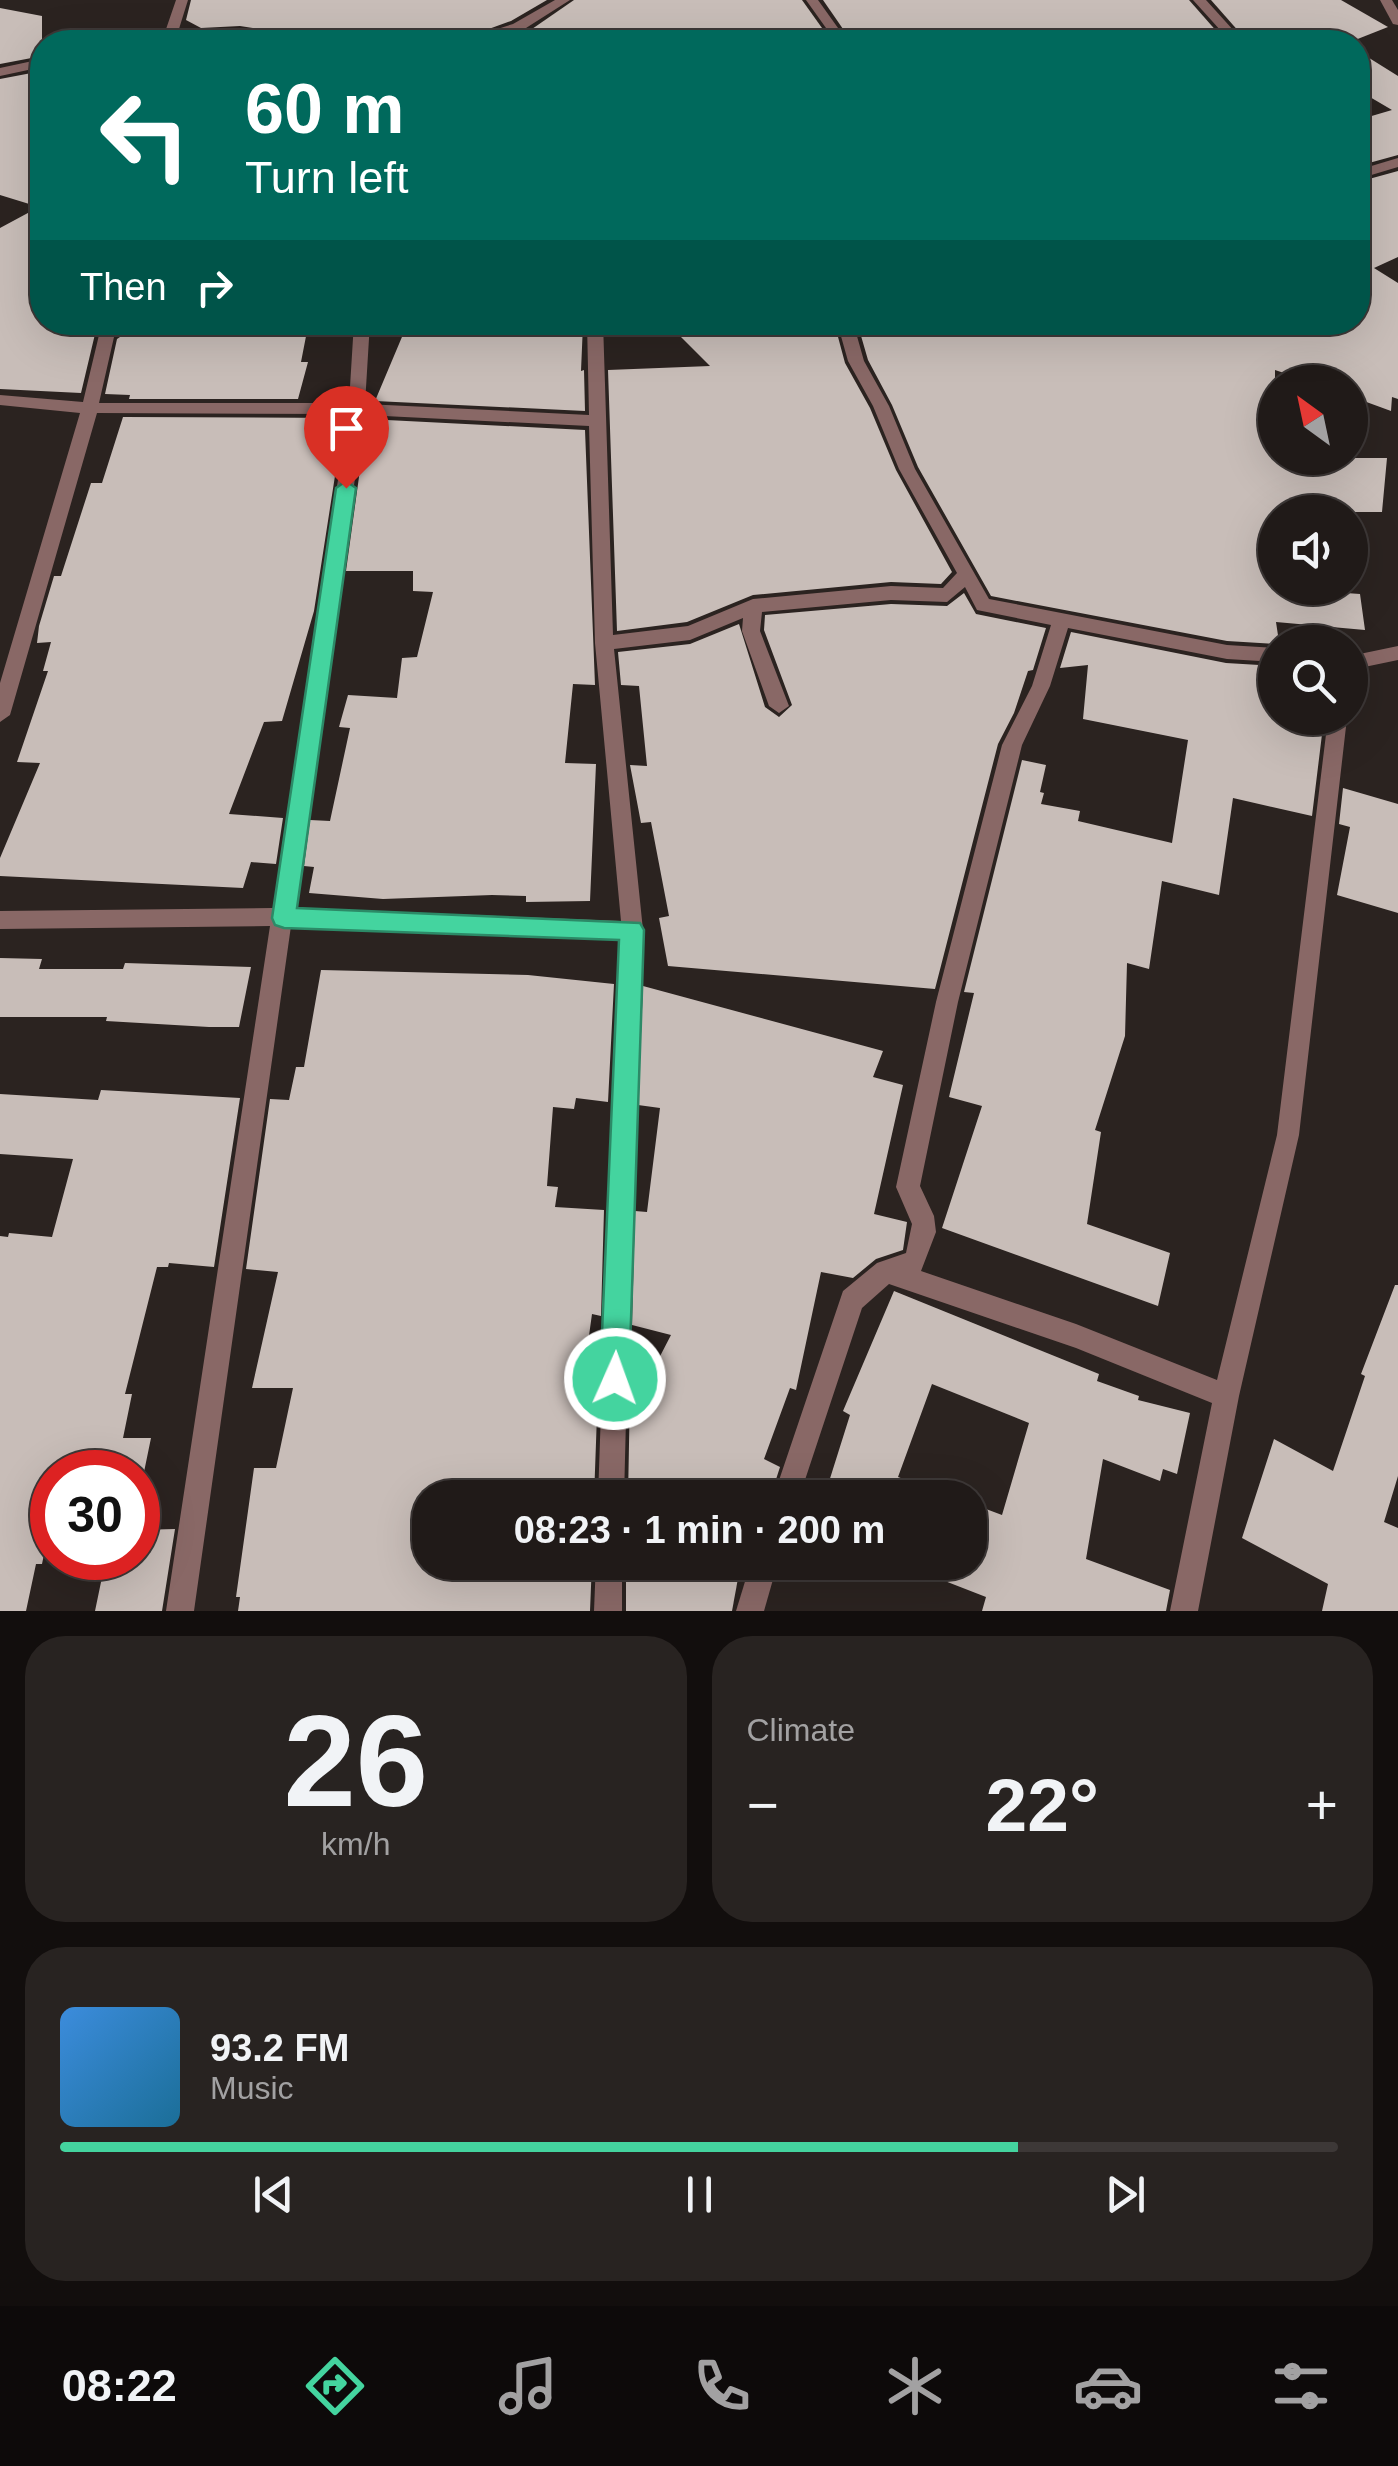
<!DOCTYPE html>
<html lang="en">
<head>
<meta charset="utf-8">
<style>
	body { margin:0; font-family:Helvetica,sans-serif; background:#282321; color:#f1f3f6; height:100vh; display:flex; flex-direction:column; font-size:38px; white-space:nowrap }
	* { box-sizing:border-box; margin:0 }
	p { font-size:32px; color:#a2a1a2 }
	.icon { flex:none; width:55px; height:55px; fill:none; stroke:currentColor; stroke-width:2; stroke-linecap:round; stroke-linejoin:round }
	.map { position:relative; height:1611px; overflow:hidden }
	.sheet { display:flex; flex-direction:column; gap:25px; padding:25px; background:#120e0d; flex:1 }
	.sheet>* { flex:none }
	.top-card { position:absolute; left:30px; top:30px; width:1340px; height:305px; border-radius:40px; box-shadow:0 10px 40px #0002,0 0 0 2px #3d3837; background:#00695c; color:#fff; overflow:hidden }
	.needle { width:65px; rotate:327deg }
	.tools { position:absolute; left:1258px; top:365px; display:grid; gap:20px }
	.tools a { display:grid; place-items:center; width:110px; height:110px; border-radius:50%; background:#201a18; box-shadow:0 10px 40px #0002,0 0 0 2px #3d3837; font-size:50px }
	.speed { position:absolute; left:30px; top:1450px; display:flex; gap:20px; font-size:50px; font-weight:700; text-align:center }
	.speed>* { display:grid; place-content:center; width:130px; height:130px; border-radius:50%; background:#201a18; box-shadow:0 10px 40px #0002,0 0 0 2px #3d3837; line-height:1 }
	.speed .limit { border:15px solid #d22; background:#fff; color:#111 }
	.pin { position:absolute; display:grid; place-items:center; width:85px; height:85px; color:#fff; margin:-102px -42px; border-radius:50% 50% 50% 0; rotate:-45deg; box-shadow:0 0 10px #0007 }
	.pin .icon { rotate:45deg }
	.me { position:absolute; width:110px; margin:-55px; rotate:2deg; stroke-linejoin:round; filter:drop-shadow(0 0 8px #0008) }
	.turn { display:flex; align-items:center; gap:35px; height:210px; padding:0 50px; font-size:45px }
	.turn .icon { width:130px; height:130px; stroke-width:2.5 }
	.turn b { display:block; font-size:70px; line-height:85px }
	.then { display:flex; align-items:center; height:95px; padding:0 50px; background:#0003; gap:20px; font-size:38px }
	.big { font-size:75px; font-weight:700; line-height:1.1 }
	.sheet .card { flex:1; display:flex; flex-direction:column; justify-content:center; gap:15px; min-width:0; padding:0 35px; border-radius:40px; background:#282321 }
	.sheet .dial { align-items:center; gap:0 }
	.dial b { font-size:130px; line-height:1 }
	.song { display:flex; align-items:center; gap:30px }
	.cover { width:120px; height:120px; border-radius:15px; background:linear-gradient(135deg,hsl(210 70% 55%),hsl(200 70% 35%)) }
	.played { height:10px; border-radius:5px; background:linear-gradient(90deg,#44d49f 75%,#3d3837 75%) }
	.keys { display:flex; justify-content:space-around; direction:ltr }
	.heat { display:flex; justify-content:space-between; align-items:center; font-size:55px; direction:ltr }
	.sheet .tiles { flex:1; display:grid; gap:25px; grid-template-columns:1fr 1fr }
	.card:last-child { grid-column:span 2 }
	.trip { position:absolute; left:412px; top:1480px; width:575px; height:100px; border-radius:40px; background:#201a18; box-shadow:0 10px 40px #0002,0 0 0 2px #3d3837; font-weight:700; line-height:100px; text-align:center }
	.tab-bar { display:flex; height:160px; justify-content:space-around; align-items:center; background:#0d0a0a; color:#a2a1a2 }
	.tab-bar .icon { width:70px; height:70px }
	.tab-bar .on { color:#44d49f }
	.tab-bar b { font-size:45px; color:#f1f3f6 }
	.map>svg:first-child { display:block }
	.building { fill:#c8bdb8 }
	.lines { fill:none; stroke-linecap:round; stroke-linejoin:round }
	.street { fill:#896866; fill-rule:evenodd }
	.route { fill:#44d49f; stroke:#2c8a67; stroke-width:2.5 }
</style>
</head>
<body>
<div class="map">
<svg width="1398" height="1611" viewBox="0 0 1398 1611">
	<rect width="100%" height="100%" fill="#2b2320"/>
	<g class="building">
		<polygon points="191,0 547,0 511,21 453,42 303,41 293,34 240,26 201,28 186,20"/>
		<polygon points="574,0 802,0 832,42 541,42 532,29"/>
		<polygon points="823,0 1189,0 1226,42 852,42"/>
		<polygon points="1211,0 1341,0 1388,27 1350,42 1248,42"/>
		<polygon points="0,8 42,16 42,56 0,64"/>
		<polygon points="1358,51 1398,76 1398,155 1358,166 1358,120 1392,110 1358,90"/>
		<polygon points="42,71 42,322 105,325 95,334 81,393 0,389 0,228 39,207 0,195 0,79"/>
		<polygon points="1398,171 1398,257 1374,268 1398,283 1398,399 1392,397 1391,411 1350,396 1350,382 1311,382 1275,370 1275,458 1387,458 1382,512 1275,512 1275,588 1360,594 1365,630 1276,622 1279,642 1275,644 1227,641 991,596 918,467 892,405 868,360 857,322 1362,322 1358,299 1358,182"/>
		<polygon points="156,322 308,326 301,362 308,362 298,399 129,399 130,395 105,394 117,339 135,327 155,326"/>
		<polygon points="416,322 583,324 581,371 584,370 585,411 375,401 407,325 416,326"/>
		<polygon points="666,322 834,322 845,363 870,408 896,470 952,572 941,584 891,582 753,595 687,622 617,631 608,370 710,366"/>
		<polygon points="123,417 344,418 314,611 282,721 264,722 229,814 283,818 276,864 251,862 243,888 0,876 0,858 40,763 17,762 48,671 43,671 51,642 37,643 39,626 54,576 61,576 91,483 102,483"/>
		<polygon points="367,419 585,430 595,685 573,684 565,763 596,764 590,901 526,902 526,896 492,895 383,899 309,893 314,867 304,866 310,820 330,821 350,728 339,727 348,695 397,698 402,658 417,657 433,592 413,591 413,571 346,571"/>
		<polygon points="964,593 976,614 1046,628 1033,670 1028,671 1014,713 998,744 935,989 668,966 659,918 669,916 651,822 641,823 630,765 647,766 639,686 621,685 618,652 690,644 739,624 765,707 779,717 792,705 764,630 765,615 891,604 947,606"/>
		<polygon points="1071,632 1226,663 1275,666 1275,718 1324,718 1312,816 1233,798 1219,895 1162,881 1149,969 1127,963 1125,1036 1095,1130 1101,1132 1087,1224 1170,1253 1158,1306 942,1228 982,1106 949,1097 974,993 964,992 1022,760 1046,765 1040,792 1044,793 1041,804 1080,811 1078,821 1172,843 1188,740 1083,719 1088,665 1060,668"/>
		<polygon points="1343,788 1398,804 1398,913 1337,895 1350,827 1339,824"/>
		<polygon points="0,958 42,959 39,969 123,969 125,963 251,967 239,1027 209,1027 106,1021 107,1017 0,1017"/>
		<polygon points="321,970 528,975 614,984 608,1102 576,1098 574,1109 553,1107 547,1186 558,1187 555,1207 604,1210 601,1316 592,1314 582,1386 598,1387 594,1498 430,1498 430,1562 592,1562 590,1611 238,1611 240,1597 236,1597 254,1468 276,1468 293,1388 252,1388 278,1272 246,1269 270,1099 289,1100 296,1067 304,1067"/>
		<polygon points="643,986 883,1051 873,1077 903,1085 874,1214 907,1222 903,1250 876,1259 853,1278 821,1272 796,1390 790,1388 764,1459 780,1467 770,1498 628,1498 630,1390 642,1391 671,1335 632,1325 635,1211 647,1212 660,1108 638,1105"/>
		<polygon points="101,1090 240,1098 214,1267 169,1263 168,1267 157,1267 125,1394 132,1394 123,1438 151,1438 144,1472 52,1472 52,1516 42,1564 36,1564 26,1611 0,1611 0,1236 8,1237 9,1233 52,1237 73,1159 0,1154 0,1094 98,1100"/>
		<polygon points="1395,1285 1398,1285 1398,1476 1384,1522 1398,1528 1398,1611 1322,1611 1328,1584 1242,1538 1274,1439 1333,1471 1365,1376 1361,1374"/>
		<polygon points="894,1291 1099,1374 1097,1381 1139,1396 1138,1400 1190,1413 1177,1474 1163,1469 1160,1481 1103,1459 1086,1559 1170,1590 1166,1611 982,1611 986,1597 896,1562 970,1562 970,1503 1002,1515 1029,1423 932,1384 898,1477 954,1498 809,1498 815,1483 827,1488 850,1415 843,1411"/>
		<polygon points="175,1529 162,1611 95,1611 106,1558 138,1558 138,1530"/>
		<polygon points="626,1562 741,1562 732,1611 626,1611"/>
	</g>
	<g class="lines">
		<g class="street">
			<polygon points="176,0 188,0 178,32 239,30 292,38 299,42 222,37 146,42 164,35"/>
			<polygon points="555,0 570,0 526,28 537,42 524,42 515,32 477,42 457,42 513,24"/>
			<polygon points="806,0 818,0 848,42 836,42"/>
			<polygon points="1193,0 1206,0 1244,42 1231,42"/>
			<polygon points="1380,0 1392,0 1398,10 1398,25 1393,24"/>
			<polygon points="42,59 42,67 0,76 0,68"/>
			<polygon points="1398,158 1398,167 1358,179 1358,170"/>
			<path d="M115,322H135L114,337L99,403H349L354,322H370L365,404L589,415L587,322H603L613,635L688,626L753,599L891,586L943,588L957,573L899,469L873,406L848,361L837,322H853L864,361L889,406L915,469L989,599L1227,645L1275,648V662L1227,659L1068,628L1050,686L1022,745L958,1002L920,1186L934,1216L936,1232L921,1271L1076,1324L1217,1380L1277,1135L1328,718H1347L1299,1135L1239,1396L1198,1611H1170L1212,1403L1076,1348L889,1284L862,1308L799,1498H773L843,1291L877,1263L906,1253L912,1224L896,1187L936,1002L1002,745L1032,686L1051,625L977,610L965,587L947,602L891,600L762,612L760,631L789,706L779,713L769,706L742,631L743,618L690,640L614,649L643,930L635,1064L624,1498H598L613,1064L621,939L291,926L194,1611H166L270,926L0,929V911L273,908L348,414L97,413L10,715L0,722V683L80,413L0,405V395L83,402L99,335ZM364,415L589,426L595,643L621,921L294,908Z"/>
			<polygon points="1398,646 1398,660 1350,670 1350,656"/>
			<polygon points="596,1562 622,1562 622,1611 594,1611"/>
			<polygon points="751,1562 778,1562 764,1611 736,1611"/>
		</g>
	</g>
	<polygon class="route" points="346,481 356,488 297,908 640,923 644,930 629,1379 625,1389 615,1394 605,1389 600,1379 619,940 284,928 275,925 272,918 336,488"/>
</svg>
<div class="tools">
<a><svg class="needle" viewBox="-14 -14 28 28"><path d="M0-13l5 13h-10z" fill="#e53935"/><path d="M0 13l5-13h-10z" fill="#a2a1a2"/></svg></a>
<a><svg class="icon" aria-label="sound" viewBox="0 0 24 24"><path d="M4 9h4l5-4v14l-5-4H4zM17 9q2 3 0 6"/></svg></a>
<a><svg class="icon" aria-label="search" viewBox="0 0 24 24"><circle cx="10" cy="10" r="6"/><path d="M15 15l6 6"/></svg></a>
</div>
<div class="speed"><div class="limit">30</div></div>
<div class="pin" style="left:346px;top:488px;background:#d93025"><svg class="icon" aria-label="arrive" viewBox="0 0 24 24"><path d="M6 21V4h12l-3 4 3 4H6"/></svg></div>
<svg class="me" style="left:615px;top:1379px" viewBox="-20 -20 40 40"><circle r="17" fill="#44d49f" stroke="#fff" stroke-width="3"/><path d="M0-11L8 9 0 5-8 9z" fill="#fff"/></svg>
<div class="trip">08:23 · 1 min · 200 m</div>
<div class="top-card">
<div class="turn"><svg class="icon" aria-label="left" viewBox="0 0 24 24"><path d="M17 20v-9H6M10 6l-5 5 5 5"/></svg><div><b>60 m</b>Turn left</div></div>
<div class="then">Then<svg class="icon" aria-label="right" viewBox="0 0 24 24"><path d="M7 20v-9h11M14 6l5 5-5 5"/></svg></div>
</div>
</div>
<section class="sheet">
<div class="tiles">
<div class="card dial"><b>26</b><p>km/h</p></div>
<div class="card"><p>Climate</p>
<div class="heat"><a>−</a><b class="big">22°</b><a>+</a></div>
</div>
<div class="card">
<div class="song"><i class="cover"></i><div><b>93.2 FM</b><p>Music</p></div></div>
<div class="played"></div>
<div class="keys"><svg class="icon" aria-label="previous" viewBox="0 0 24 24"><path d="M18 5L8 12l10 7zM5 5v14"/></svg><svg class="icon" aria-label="pause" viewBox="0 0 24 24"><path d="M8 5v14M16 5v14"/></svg><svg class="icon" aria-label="next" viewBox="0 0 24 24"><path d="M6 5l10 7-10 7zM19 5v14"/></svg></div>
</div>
</div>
</section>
<nav class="tab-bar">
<b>08:22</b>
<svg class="icon on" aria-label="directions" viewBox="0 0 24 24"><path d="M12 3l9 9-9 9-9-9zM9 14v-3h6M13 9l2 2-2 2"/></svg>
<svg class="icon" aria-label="music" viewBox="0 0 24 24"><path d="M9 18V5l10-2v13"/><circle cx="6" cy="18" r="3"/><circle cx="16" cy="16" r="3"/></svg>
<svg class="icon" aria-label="phone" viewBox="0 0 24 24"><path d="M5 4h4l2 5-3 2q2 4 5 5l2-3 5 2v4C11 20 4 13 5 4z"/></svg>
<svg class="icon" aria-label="climate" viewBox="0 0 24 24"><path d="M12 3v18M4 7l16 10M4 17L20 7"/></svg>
<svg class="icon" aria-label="car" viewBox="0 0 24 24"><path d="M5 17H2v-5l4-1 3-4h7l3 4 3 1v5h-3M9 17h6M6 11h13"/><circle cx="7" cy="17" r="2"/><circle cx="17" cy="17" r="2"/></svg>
<svg class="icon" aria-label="filters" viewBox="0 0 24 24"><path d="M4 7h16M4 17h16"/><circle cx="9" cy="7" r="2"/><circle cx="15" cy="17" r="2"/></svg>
</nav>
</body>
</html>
